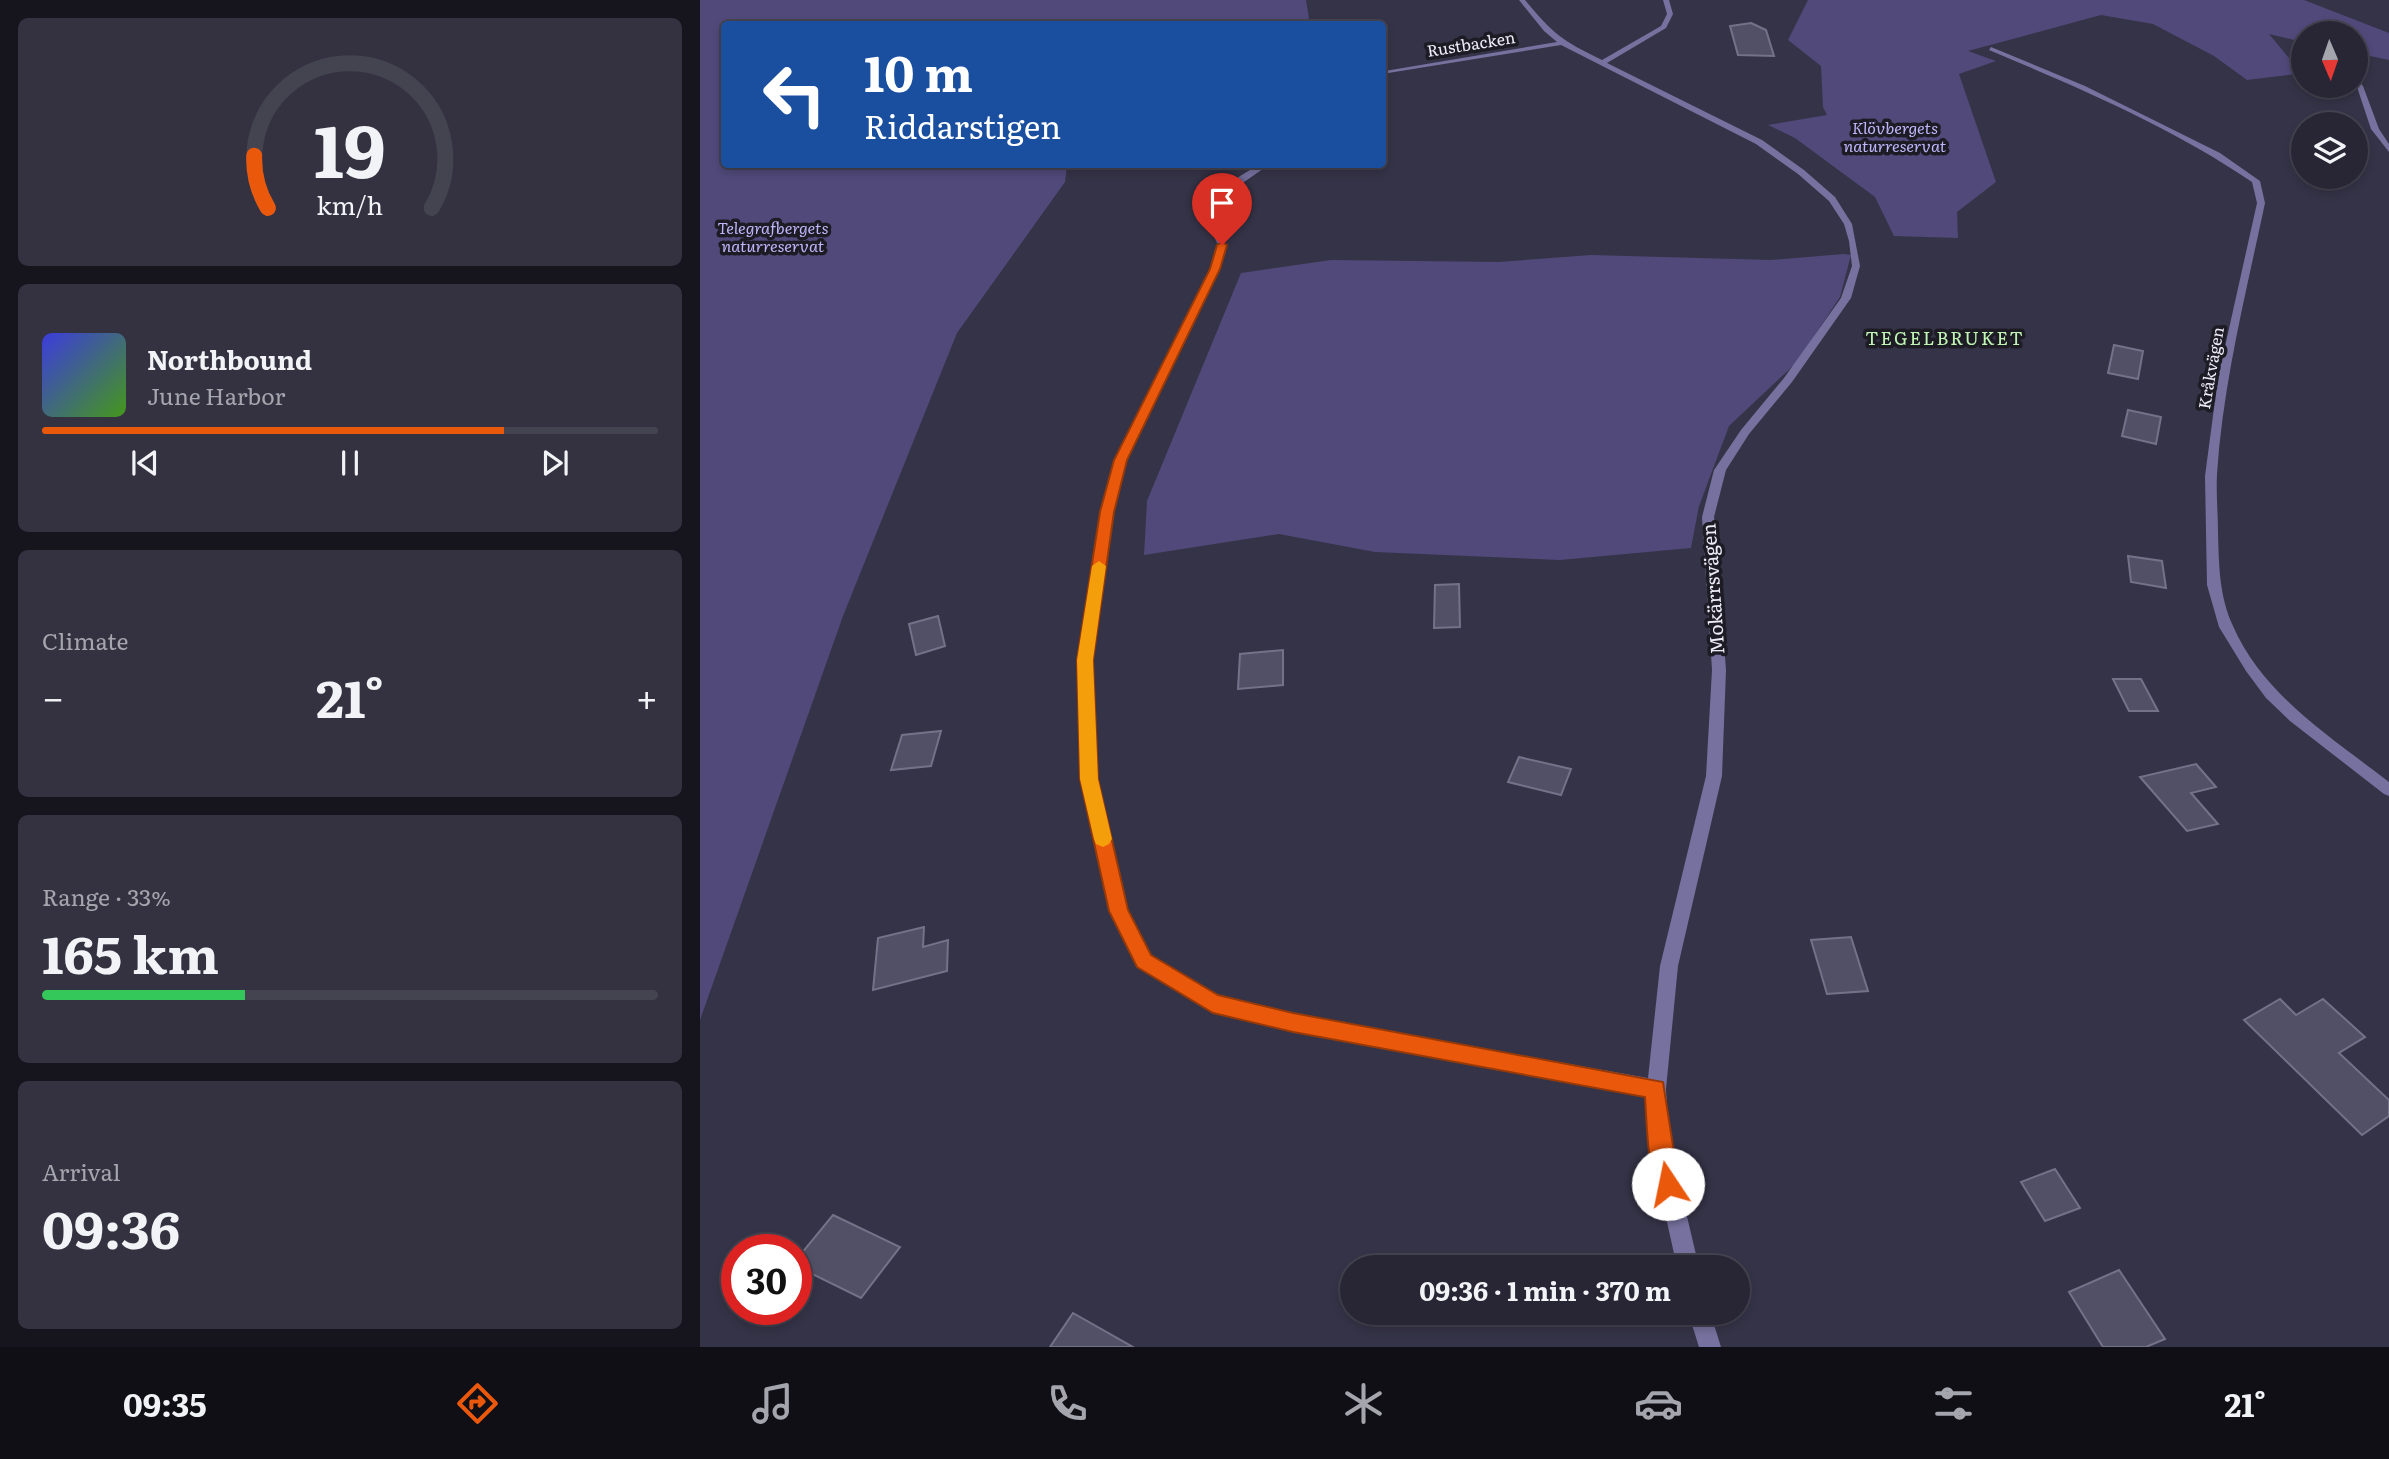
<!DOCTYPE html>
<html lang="en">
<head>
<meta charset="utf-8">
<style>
	body { margin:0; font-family:Literata,serif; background:#343241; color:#f1f3f6; height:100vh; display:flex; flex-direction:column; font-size:26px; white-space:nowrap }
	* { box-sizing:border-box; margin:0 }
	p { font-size:23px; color:#a5a5ad }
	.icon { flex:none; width:38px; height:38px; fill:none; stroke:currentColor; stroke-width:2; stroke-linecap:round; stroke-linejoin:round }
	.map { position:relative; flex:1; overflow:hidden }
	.panel { display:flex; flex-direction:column; gap:18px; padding:18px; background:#16151d; width:700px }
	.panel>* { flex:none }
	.banner { position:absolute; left:21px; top:21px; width:665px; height:147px; border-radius:7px; box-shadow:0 4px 10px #0003,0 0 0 2px #444350; background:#1a4fa0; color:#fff; overflow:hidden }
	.needle { width:46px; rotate:178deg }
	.tools { position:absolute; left:1591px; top:21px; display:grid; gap:14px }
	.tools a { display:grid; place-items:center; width:77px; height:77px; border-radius:50%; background:#282635; box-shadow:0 4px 10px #0003,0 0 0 2px #444350; font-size:35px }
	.speed { position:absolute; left:21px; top:1234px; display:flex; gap:14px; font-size:35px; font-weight:700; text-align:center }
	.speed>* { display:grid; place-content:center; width:91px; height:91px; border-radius:50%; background:#282635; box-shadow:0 4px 10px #0003,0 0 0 2px #444350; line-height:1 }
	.speed .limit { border:10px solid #d22; background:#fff; color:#111 }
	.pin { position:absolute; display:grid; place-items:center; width:60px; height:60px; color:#fff; margin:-72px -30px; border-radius:50% 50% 50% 0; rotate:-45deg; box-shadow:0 0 7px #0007 }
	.pin .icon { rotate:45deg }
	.me { position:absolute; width:77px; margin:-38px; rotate:349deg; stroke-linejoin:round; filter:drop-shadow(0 0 5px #0008) }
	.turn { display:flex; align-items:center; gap:24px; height:147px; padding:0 28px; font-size:32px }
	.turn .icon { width:91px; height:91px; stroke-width:2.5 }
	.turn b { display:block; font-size:49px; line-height:60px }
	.big { font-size:52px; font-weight:700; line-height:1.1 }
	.panel .card { flex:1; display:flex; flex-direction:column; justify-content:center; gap:10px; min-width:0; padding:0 24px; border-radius:10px; background:#343241 }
	.panel .dial { align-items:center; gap:0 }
	.dial svg { height:182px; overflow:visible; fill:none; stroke:#444350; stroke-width:7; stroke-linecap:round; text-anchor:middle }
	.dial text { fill:#f1f3f6; stroke:none }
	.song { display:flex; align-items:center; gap:21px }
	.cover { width:84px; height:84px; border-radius:10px; background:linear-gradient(135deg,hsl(240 70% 55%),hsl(100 70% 35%)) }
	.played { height:7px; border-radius:4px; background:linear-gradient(90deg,#ea580c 75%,#444350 75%) }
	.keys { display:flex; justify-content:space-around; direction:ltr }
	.heat { display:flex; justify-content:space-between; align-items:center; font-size:38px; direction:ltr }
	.charge { height:10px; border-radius:5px; background:linear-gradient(90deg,#34c759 33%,#444350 0) }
	.trip { position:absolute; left:640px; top:1255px; width:410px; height:70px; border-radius:35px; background:#282635; box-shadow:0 4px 10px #0003,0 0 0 2px #444350; font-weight:700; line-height:70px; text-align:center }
	.tab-bar { display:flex; height:112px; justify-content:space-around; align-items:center; background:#100f15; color:#a5a5ad }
	.tab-bar .icon { width:49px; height:49px }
	.tab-bar .selected { color:#ea580c }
	.tab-bar b { font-size:32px; color:#f1f3f6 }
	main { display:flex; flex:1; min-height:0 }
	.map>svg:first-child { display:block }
	.green { fill:#50497a }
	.building { fill:#525066; stroke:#747289; stroke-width:2 }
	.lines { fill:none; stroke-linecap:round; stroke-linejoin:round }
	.minor { fill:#76719e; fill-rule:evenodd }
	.route { fill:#ea580c; stroke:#983908; stroke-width:2 }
	.slow { fill:#f59e0b }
	.labels { text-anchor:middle; stroke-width:7; stroke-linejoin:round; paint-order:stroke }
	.far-street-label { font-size:16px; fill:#edecf9; stroke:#1d1c25 }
	.far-park-label { font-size:16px; font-style:italic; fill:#bfb6fc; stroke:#1d1c25 }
	.far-neighbourhood-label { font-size:18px; letter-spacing:2px; fill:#c0f4b4; stroke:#1d1c25 }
	.street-label { font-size:19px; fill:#edecf9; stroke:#1d1c25 }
</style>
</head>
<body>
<main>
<section class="panel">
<div class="card dial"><svg viewBox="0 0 100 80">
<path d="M14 69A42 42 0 1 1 86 69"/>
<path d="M14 69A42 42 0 0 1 8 46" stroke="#ea580c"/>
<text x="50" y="56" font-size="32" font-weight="700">19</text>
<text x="50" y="72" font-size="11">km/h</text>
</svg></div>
<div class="card">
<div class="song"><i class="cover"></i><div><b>Northbound</b><p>June Harbor</p></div></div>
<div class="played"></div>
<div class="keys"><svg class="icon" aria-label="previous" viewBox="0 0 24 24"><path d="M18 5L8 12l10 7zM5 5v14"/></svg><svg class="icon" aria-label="pause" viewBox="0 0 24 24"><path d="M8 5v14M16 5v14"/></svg><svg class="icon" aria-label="next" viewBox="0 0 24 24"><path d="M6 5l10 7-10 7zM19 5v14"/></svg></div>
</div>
<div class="card"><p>Climate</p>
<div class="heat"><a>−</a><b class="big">21°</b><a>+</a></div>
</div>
<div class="card"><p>Range · 33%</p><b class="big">165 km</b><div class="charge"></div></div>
<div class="card"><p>Arrival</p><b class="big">09:36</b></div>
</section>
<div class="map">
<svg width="1689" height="1347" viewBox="0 0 1689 1347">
	<rect width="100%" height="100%" fill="#353347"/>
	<g class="green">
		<polygon points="0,0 606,0 609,19 575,24 24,24 24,164 367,165 365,182 257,333 143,616 0,1020"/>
		<polygon points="1108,0 1604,0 1689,33 1689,60 1656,53 1656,33 1603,33 1603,42 1569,34 1588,57 1603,68 1603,73 1547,80 1514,56 1453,24 1401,15 1268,51 1296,61 1259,74 1296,182 1257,212 1258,238 1194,236 1175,197 1095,138 1068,125 1127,115 1123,107 1121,66 1088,40"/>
		<polygon points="1143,254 1151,255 1140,297 1096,363 1029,426 999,506 991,548 860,560 675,552 579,534 444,555 447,501 541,273 631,260 799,262 891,255 1071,260"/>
	</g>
	<g class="building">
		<polygon points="1051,23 1066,30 1074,56 1038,55 1030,26"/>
		<polygon points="1414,345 1443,351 1438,379 1408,373"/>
		<polygon points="1428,410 1461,417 1456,444 1422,436"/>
		<polygon points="1428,556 1462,561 1466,588 1431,582"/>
		<polygon points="759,584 760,627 734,628 735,585"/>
		<polygon points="238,616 245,646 216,655 209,624"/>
		<polygon points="583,650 583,685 538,689 540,654"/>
		<polygon points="1413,679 1441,679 1458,711 1429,711"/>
		<polygon points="241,731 231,766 191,770 202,735"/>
		<polygon points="819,757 871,769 861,795 808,782"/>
		<polygon points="1496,764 1516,787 1491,793 1518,824 1487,831 1440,777"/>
		<polygon points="224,927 223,947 248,940 247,971 173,990 178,938"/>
		<polygon points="1151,937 1168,991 1127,994 1111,940"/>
		<polygon points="1580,999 1596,1015 1623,999 1665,1037 1639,1053 1689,1100 1689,1116 1662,1135 1544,1020"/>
		<polygon points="1355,1169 1380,1208 1345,1221 1321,1182"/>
		<polygon points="133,1215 200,1247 161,1298 96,1266 96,1260"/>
		<polygon points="1419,1270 1465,1339 1446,1347 1403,1347 1369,1292"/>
		<polygon points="373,1313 433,1347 350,1347"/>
	</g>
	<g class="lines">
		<g class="minor">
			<path d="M819,0H825C853,34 863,41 902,60L961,26L967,14L963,0H969L973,14L966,28L907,63L1062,140L1104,170L1135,197L1152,224L1160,266L1151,298L1092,382L1049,434L1026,470L1014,517L1026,670L1022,776L978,966L966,1089L969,1141L999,1267H977L949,1141L947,1096L593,1031L513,1011L438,966L411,911L381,779L378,660L401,512L415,460L511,269L518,245L506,220V207C520,191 549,164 570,164L531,191L514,208V220L526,245L519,269L427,460L413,512L392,660L397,779L427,911L450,956L517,996L593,1015L948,1078L960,966L1006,776L1012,670L1002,517L1014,470L1041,430L1084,378L1141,298L1152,266L1149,241L1144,224L1129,201L1098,174L1056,144L861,45L682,74L685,71L857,42L844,31Z"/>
			<path d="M1291,47L1385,86L1520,153L1560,181L1565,203C1546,293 1523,383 1517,474C1516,494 1518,514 1518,533C1519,565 1519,596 1533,626C1563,695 1632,738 1689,782V796L1684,794L1590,721L1566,698L1546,671L1519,627L1507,585L1505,476L1518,378L1557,203L1552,182C1471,127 1379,88 1289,50Z"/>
			<polygon points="1656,78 1663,86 1679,129 1689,144 1689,152 1671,129 1656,84"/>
			<polygon points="988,1312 1010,1312 1021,1347 999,1347"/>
		</g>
	</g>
	<path class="route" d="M522,242L527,245L520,269L427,460L414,512L393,660L398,779L428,910L451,955L518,995L593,1013L963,1082L979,1184L976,1192L968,1196L959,1192C947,1163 947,1128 945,1097L593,1032L513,1013L437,967L409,911L380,779L377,660L400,512L414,460L510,269L517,245Z"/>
	<polygon class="slow" points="399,561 406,566 393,660 398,779 412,839 409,844 403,847 396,844 394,839 380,779 377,660 392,566"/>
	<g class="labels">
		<g class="far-street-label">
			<text transform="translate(771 44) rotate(-9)" y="6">Rustbacken</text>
			<text transform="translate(1511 368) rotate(-80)" y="6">Kråkvägen</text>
		</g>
		<g class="far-park-label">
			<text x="1195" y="134">Klövbergets<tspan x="1195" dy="18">naturreservat</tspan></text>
			<text x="73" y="234">Telegrafbergets<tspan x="73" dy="18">naturreservat</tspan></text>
		</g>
		<g class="far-neighbourhood-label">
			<text x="1245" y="345">TEGELBRUKET</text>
		</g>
		<g class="street-label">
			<text transform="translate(1013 589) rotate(-94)" y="7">Mokärrsvägen</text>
		</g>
	</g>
</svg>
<div class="tools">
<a><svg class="needle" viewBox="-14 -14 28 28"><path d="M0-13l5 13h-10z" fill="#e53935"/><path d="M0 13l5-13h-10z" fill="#a5a5ad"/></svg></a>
<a><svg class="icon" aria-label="layers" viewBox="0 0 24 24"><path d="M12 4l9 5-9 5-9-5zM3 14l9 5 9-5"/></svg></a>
</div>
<div class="speed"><div class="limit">30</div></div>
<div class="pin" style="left:522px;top:245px;background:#d93025"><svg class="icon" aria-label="arrive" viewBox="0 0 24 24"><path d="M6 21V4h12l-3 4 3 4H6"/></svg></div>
<svg class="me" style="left:968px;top:1184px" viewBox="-20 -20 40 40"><circle r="19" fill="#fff"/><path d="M0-13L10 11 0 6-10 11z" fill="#ea580c"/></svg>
<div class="trip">09:36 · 1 min · 370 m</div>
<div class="banner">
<div class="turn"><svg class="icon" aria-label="left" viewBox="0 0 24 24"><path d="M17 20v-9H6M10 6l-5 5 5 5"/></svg><div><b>10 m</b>Riddarstigen</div></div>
</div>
</div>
</main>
<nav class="tab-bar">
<b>09:35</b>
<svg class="icon selected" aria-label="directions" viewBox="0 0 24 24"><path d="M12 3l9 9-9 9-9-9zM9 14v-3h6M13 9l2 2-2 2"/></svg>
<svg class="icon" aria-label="music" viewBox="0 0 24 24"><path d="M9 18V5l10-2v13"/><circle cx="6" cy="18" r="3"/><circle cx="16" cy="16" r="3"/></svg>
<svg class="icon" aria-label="phone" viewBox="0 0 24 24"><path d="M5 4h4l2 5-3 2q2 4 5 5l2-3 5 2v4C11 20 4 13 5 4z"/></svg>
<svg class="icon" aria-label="climate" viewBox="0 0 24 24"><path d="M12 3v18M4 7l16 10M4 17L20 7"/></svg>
<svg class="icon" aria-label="car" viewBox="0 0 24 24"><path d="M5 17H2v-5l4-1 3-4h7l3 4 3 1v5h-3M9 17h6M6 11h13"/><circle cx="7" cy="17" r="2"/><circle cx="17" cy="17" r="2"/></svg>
<svg class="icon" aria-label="filters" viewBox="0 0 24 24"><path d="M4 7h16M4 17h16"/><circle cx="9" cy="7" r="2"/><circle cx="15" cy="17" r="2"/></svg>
<b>21°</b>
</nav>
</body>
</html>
